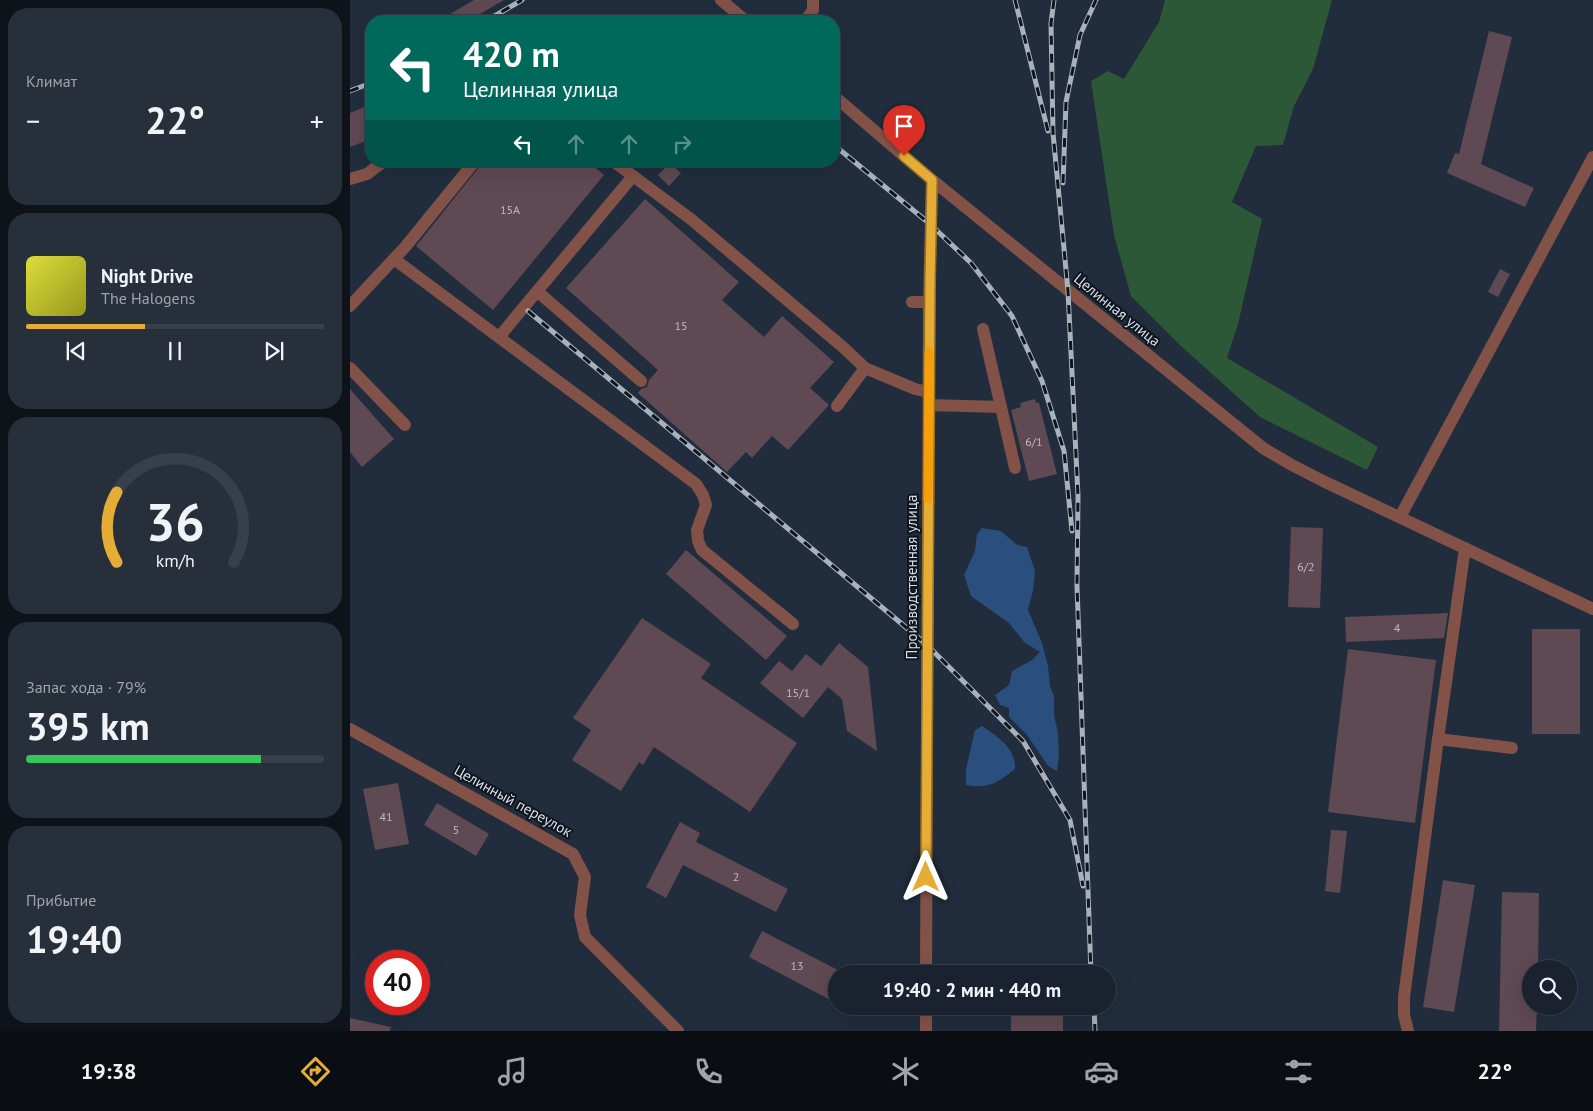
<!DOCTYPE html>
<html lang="ru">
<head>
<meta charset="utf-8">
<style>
	body { margin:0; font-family:"PT Sans",sans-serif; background:#262f3a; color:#f1f3f6; height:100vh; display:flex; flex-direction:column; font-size:19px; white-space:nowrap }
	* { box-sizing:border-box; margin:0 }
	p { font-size:16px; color:#9fa4aa }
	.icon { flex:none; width:28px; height:28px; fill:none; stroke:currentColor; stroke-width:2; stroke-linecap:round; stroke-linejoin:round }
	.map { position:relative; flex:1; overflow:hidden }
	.drawer { display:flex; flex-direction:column; gap:8px; padding:8px; background:#0e1319; width:350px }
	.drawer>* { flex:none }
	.banner { position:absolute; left:15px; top:15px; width:475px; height:152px; border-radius:20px; box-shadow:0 5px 20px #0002,0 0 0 1px #373f4a; background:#00695c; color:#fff; overflow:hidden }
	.buttons { position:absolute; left:1172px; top:960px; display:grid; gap:10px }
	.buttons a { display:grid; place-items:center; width:55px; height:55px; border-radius:50%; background:#19222e; box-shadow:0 5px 20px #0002,0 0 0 1px #373f4a; font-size:25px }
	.speed { position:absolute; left:15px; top:950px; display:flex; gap:10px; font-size:25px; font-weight:700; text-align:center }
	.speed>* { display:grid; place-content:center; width:65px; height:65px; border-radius:50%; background:#19222e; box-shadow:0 5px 20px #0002,0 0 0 1px #373f4a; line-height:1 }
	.speed .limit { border:8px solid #d22; background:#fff; color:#111 }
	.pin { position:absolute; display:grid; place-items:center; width:42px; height:42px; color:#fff; margin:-51px -21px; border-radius:50% 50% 50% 0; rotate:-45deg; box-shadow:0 0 5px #0007 }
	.pin .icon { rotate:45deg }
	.me { position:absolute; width:55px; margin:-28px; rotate:0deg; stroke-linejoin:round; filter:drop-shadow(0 0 4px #0008) }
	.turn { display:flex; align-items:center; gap:18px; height:105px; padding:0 15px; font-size:22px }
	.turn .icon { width:65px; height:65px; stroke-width:2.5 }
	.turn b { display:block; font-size:35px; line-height:42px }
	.lanes { display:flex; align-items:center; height:48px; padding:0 15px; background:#0003; justify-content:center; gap:25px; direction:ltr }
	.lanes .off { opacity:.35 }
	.big { font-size:38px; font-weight:700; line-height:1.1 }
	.drawer .card { flex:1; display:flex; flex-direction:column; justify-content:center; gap:8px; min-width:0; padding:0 18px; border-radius:20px; background:#262f3a }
	.drawer .dial { align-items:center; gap:0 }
	.dial svg { height:130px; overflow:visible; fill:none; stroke:#373f4a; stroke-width:7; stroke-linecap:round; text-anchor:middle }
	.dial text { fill:#f1f3f6; stroke:none }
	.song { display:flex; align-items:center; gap:15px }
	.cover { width:60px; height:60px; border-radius:8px; background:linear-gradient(135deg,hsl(60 70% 55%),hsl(60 70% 35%)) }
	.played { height:5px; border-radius:2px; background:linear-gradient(90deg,#e5ad36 40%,#373f4a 40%) }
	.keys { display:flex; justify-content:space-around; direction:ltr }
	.heat { display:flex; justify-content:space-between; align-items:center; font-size:28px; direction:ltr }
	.charge { height:8px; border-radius:4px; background:linear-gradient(90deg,#34c759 79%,#373f4a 0) }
	.trip { position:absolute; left:478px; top:965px; width:288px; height:50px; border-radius:25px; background:#19222e; box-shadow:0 5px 20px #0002,0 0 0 1px #373f4a; font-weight:700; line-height:50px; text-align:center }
	.menu { display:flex; height:80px; justify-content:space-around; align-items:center; background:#0a0e12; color:#9fa4aa }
	.menu .icon { width:35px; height:35px }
	.menu .active { color:#e5ad36 }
	.menu b { font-size:22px; color:#f1f3f6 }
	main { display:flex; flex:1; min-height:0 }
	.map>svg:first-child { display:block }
	.green { fill:#2c5837 }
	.water { fill:#2a4e7d }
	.building { fill:#5f4952 }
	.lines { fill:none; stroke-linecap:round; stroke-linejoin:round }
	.minor { stroke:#825249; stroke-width:12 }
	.rail-casing { stroke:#a8b1be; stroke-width:5 }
	.rail { stroke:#0f151c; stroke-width:3; stroke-dasharray:9; stroke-linecap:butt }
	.route-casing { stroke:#957023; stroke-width:12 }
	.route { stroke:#e5ad36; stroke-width:9 }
	.slow { stroke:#f59e0b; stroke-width:9 }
	.labels { text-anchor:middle; stroke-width:4; stroke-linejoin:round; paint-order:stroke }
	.number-label { font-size:12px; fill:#b9bac4 }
	.street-label { font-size:15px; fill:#d7dfea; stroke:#0f151c }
</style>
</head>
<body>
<main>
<section class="drawer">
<div class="card"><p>Климат</p>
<div class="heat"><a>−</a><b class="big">22°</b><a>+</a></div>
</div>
<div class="card">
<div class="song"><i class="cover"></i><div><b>Night Drive</b><p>The Halogens</p></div></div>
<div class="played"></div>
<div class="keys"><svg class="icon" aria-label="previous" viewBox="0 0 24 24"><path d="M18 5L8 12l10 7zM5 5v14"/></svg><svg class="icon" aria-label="pause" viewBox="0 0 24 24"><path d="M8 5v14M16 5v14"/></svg><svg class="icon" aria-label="next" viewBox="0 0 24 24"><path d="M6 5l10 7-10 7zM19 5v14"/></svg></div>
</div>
<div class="card dial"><svg viewBox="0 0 100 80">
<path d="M14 69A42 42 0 1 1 86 69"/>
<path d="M14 69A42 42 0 0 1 14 26" stroke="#e5ad36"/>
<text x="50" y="56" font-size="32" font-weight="700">36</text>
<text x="50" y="72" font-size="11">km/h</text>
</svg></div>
<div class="card"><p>Запас хода · 79%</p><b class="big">395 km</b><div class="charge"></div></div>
<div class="card"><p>Прибытие</p><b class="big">19:40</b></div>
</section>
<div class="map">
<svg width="1243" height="1031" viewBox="0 0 1243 1031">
	<rect width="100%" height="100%" fill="#212d3d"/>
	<polygon class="green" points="815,0 982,0 963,69 944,106 933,145 906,146 882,202 912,219 888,324 877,358 1028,447 1017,470 910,417 832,347 781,296 764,235 741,81 758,71 774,79 809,22"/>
	<g class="water">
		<polygon points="632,528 651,531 667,545 677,547 685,571 683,591 678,610 692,643 698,666 700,686 704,696 704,715 708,733 709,755 707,771 698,766 677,735 659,717 659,708 650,705 645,695 659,685 662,671 682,660 690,652 674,642 659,623 621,596 614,575 625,551 627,534"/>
		<path d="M632,726C648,737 666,748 665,769C647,783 639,789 616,785V769L625,730Z"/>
	</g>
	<g class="building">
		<polygon points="124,0 154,0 118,21 88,21"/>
		<polygon points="1139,31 1162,37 1131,164 1184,188 1175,207 1097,173 1105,153 1109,154"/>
		<polygon points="21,104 21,139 0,147 0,113"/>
		<polygon points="134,161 238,161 254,175 143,310 66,246"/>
		<polygon points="320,163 331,173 319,186 308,175"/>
		<polygon points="295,199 389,282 372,300 414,337 432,316 484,362 460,388 479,405 438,450 422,436 402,458 396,452 377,472 288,393 291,389 297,387 299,380 308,370 216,288"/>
		<polygon points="1150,269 1160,274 1148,297 1138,292"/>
		<polygon points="0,389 44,439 12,467 0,452"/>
		<polygon points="685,399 686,403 689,403 707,474 679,481 661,410 671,407 670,403"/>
		<polygon points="941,527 973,528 970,608 938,607"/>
		<polygon points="336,550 437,636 416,660 316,574"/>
		<polygon points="1098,613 1094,638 996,642 995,617"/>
		<polygon points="292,618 361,664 351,678 447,743 400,812 304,747 293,765 289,762 271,791 222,760 241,730 223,718"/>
		<rect x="1182" y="629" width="48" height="105"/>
		<polygon points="489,643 518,667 527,751 497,731 492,699 478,687 453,718 410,683 429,661 442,671 456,654 471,666"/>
		<polygon points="998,649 1086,660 1065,823 978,812"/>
		<polygon points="48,783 59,844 25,850 13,789"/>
		<polygon points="87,803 139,834 126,856 74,825"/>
		<polygon points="330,822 350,833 346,842 438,889 426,912 333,865 316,898 296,887"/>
		<polygon points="981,830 997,831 990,893 975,891"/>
		<polygon points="1093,880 1125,885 1104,1012 1073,1007"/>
		<polygon points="1152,892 1189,893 1188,969 1181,969 1181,1006 1187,1006 1186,1031 1149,1031"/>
		<polygon points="412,931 486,969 486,1003 399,957"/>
		<rect x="661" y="1011" width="52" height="20"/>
		<polygon points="0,1018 41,1027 40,1031 0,1031"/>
	</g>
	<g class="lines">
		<g class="minor">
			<polyline points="371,0 396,21"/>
			<polyline points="455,21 463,10 463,0"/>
			<polyline points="484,96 582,180 913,448 940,464 973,481 1243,609"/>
			<polyline points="263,161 342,220 494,348 515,368 565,389 579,392"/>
			<polyline points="0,179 17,174 34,161"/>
			<polyline points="44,259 346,484 353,495 356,505 347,530 348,541 352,550 443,624"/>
			<polyline points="188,292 291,381"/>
			<polyline points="562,302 579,302"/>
			<polyline points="0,306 56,246 125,161"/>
			<polyline points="633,329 665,468"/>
			<polyline points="149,337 283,176"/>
			<polyline points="0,368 55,425"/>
			<polyline points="579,405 651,407"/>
			<polyline points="487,406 515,368"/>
			<polyline points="1050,517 1243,157"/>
			<polyline points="0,729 223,854 235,877 230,915 235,937 328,1031"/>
			<polyline points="1088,739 1162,748"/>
			<polyline points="576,974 579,302 582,180"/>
			<polyline points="576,1031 576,1006"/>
			<polyline points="1058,1031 1054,1015 1054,997 1088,739 1115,548"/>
		</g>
		<defs>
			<g id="rail">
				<polyline points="665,0 698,131"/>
				<polyline points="704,0 701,23 703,133 718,291 728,496 727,586 741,974"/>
				<polyline points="136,21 172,0"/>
				<polyline points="0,91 21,83"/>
				<polyline points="484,145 580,224 621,263 662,316 692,381 714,451 722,531"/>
				<polyline points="713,183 716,102 730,35 746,0"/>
				<polyline points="178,311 577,645 673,741 720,820 733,886"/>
				<polyline points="744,1006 745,1031"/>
			</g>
		</defs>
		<use href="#rail" class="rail-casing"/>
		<use href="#rail" class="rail"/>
	</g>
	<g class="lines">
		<defs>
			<polyline id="route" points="554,156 582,180 580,282 576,877"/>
		</defs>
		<use href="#route" class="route-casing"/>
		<use href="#route" class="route"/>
		<polyline class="slow" points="578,499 579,352"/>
	</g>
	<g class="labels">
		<g class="number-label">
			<text x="160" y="214">15А</text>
			<text x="331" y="330">15</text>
			<text x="684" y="446">6/1</text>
			<text x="956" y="571">6/2</text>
			<text x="1047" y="632">4</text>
			<text x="448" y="697">15/1</text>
			<text x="36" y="821">41</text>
			<text x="106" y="834">5</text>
			<text x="386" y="881">2</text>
			<text x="447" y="970">13</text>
		</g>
		<g class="street-label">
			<text transform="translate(767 310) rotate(39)" y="5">Целинная улица</text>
			<text transform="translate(562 577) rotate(-90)" y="5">Производственная улица</text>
			<text transform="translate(163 801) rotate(29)" y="5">Целинный переулок</text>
		</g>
	</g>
</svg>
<div class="buttons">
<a><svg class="icon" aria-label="search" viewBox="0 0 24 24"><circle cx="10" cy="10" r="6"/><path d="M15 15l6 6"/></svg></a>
</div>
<div class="speed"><div class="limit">40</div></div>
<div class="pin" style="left:554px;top:156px;background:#d93025"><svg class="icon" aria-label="arrive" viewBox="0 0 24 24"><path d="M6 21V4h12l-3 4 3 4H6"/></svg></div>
<svg class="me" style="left:576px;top:877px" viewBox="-20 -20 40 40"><path d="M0-17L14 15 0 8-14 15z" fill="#e5ad36" stroke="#fff" stroke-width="4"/></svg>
<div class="trip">19:40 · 2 мин · 440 m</div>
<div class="banner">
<div class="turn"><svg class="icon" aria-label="left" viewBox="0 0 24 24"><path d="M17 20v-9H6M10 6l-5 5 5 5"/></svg><div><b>420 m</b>Целинная улица</div></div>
<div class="lanes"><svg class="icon" aria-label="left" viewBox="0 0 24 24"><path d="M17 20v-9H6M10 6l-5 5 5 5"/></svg><svg class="icon off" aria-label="ahead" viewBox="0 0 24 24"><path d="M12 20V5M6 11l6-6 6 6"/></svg><svg class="icon off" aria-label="ahead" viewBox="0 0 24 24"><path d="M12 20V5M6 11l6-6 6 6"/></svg><svg class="icon off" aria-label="right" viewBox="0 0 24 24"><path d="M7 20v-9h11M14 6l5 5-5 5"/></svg></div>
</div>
</div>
</main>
<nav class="menu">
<b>19:38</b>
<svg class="icon active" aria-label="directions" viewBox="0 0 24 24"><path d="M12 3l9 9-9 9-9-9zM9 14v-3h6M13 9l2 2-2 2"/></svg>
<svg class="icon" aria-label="music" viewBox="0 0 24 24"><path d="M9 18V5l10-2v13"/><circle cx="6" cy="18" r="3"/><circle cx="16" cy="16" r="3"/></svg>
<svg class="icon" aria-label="phone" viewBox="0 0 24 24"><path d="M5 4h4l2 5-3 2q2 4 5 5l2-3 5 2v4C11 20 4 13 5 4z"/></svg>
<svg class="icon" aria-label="climate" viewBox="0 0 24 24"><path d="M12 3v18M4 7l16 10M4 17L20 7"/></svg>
<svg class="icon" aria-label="car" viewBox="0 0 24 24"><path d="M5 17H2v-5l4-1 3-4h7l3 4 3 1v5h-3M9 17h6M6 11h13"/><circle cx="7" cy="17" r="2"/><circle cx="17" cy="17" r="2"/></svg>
<svg class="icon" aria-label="filters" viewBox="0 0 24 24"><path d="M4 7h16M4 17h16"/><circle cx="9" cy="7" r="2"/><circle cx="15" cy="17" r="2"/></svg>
<b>22°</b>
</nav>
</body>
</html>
